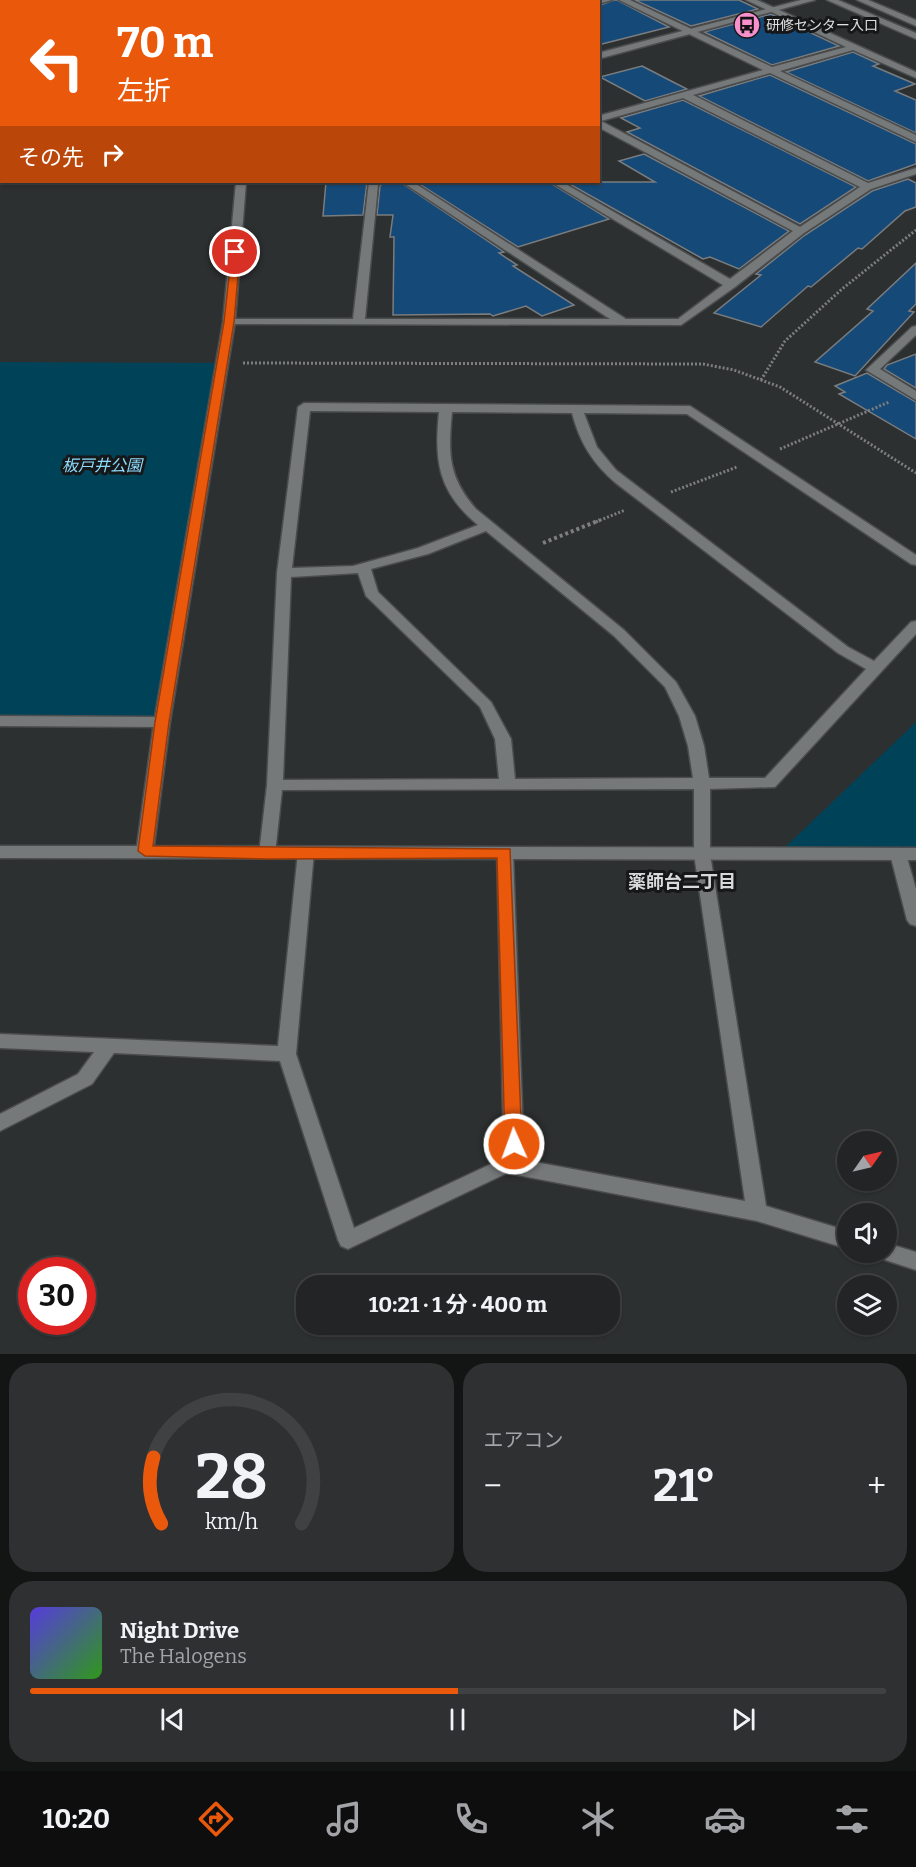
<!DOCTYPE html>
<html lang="ja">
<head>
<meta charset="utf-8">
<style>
	body { margin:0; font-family:Bitter,"Noto Sans JP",serif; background:#2e3032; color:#f1f3f6; height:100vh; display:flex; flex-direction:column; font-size:22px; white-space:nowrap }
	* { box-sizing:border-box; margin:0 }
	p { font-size:20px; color:#a2a4a7 }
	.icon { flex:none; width:33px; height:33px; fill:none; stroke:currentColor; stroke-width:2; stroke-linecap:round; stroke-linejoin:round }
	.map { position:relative; height:1354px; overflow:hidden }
	.side { display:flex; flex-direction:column; gap:9px; padding:9px; background:#131414; flex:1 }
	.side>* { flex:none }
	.guide { position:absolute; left:0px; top:0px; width:600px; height:183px; box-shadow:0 2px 4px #0004,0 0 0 2px #3f4142; background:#ea580c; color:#fff; overflow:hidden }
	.needle { width:39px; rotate:56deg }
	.controls { position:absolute; left:837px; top:1131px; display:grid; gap:12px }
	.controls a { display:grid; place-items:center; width:60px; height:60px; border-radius:50%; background:#222425; box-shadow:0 2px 4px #0004,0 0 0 2px #3f4142; font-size:30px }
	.speed { position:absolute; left:18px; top:1257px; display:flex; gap:12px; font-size:30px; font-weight:700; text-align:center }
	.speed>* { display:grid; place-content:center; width:78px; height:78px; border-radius:50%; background:#222425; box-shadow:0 2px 4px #0004,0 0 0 2px #3f4142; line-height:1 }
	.speed .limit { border:9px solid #d22; background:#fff; color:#111 }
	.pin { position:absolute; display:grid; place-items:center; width:51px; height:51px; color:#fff; margin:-26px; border:3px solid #fff; border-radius:50%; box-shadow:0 2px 6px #0007 }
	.me { position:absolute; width:66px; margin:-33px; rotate:358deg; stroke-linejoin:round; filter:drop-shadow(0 0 4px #0008) }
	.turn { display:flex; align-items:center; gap:21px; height:126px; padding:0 18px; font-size:27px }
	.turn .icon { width:78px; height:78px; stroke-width:2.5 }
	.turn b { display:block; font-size:42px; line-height:51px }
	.then { display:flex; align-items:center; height:57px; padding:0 18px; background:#0003; gap:12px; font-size:22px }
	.big { font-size:45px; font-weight:700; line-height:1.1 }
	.side .widget { flex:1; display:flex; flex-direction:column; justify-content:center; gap:9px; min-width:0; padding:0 21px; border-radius:24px; background:#2e3032 }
	.side .dial { align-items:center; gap:0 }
	.dial svg { height:156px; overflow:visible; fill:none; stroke:#3f4142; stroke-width:7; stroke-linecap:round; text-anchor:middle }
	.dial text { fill:#f1f3f6; stroke:none }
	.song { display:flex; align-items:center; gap:18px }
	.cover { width:72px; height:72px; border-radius:9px; background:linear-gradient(135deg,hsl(250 70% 55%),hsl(110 70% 35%)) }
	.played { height:6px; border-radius:3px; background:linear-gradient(90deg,#ea580c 50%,#3f4142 50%) }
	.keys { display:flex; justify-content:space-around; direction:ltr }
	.heat { display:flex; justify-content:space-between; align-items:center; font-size:33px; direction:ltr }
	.side .tiles { flex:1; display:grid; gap:9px; grid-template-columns:1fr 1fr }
	.widget:last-child { grid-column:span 2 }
	.trip { position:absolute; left:296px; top:1275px; width:324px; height:60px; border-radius:24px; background:#222425; box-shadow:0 2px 4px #0004,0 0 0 2px #3f4142; font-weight:700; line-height:60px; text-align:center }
	.dock { display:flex; height:96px; justify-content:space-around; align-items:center; background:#0e0e0f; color:#a2a4a7 }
	.dock .icon { width:42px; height:42px }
	.dock .active { color:#ea580c }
	.dock b { font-size:27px; color:#f1f3f6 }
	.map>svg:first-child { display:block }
	.green { fill:#004257 }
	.building { fill:#154978; stroke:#7a7c7e; stroke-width:1.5 }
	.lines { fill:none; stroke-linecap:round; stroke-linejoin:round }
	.street-casing { stroke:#4a4c4d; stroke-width:3 }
	.secondary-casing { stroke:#4a4c4d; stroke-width:3 }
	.path-far1 { stroke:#7c7e7f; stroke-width:3; stroke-dasharray:2 2; stroke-linecap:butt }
	.path { stroke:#7c7e7f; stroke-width:4; stroke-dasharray:3 3; stroke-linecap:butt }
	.street { fill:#76797a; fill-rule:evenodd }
	.secondary { fill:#76797a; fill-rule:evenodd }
	.route { fill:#ea580c; stroke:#983908; stroke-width:1.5 }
	.labels { text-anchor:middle; stroke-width:6; stroke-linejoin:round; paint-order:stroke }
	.far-poi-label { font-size:14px; fill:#dfe1e2; stroke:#161718; text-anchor:start }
	.park-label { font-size:16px; font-style:italic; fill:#8cdbfc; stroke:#161718 }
	.neighbourhood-label { font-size:18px; font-weight:bold; fill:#d6dadb; stroke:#161718 }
</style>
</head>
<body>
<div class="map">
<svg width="916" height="1354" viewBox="0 0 916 1354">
	<rect width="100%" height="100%" fill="#2d3031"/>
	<g class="green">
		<polygon points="0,362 221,363 162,722 0,721"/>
		<polygon points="916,722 916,854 778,854"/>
	</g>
	<g class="building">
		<polygon points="614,0 617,0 669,27 598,45 598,6"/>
		<polygon points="635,0 739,0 758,9 691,26"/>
		<polygon points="771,14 790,23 839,46 772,65 704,32"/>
		<polygon points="853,52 879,64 873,66 915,84 895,91 916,100 916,133 786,72"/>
		<polygon points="642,66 673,82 687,89 645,101 600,77"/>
		<polygon points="770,75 916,144 916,164 868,181 699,96"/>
		<polygon points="683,100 856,187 800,224 627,132 640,128 621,118"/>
		<polygon points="644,154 789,231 739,269 710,257 703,259 566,182 655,182 619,161"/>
		<polygon points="908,179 916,183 916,207 905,211 862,249 858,248 811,287 808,286 761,327 714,313 761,275 756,274 805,235 872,191"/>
		<polygon points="326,182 367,182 363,215 323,216"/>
		<polygon points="384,182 400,182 504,252 499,253 517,265 513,266 574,305 542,316 526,306 493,316 490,314 393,315 394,237 390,237 393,215 377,215 380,186"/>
		<polygon points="416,182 549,182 609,219 518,247"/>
		<polygon points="916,263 916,304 909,311 914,312 855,376 815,362 873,311 867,309"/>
		<polygon points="916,354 916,388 884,369 887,365"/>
		<polygon points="867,373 916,402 916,439 839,394 845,392 835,386"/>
	</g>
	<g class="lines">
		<defs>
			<g id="street">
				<polygon points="175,0 183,0 174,2"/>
				<polygon points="259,0 267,0 258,2"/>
				<polygon points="364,0 374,0 363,2"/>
				<polygon points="417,0 429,0 415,2"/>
				<polygon points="596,0 612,0 598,4 598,2 594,2"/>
				<path d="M619,0H630L772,67L846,47L746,0H757L916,72V78L853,50L780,71L916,135V142L770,73L693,95L868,183L916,168V174L871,189L804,233L735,287L681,325L225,324V320L229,319H353L369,182H382L378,185L365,319H610L402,182H413L626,319H678L723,285L551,182H562L730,279L793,231L598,127V116L763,70ZM683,98L860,187L800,227L601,121Z"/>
				<polygon points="916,326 916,335 880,369 916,391 916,400 866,370 912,327"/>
				<path d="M304,403L690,406L916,555V565L911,564L687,414L584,413L597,447L616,470L848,647L874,661L911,622L916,621V634L775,787L710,789V854L766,1206L848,1231V1249L757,1221L507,1173L348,1249L341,1246L338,1240L280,1061L114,1053L92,1084L0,1131V1114L78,1074L94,1052L0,1048V1034L278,1046L298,852L300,848H312L314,852L296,1054L354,1228L504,1158L497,853L499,849H511L513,853L524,1160L745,1201L694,854V789L282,790L275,854L273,858H261L259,854L267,785L277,573L298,407ZM310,411L439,412C434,461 438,492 478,525L418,548L353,566L292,568ZM452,412L572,413C580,443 593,464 617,484L838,653L866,669L765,778H709L704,746L695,716L676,682L624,630L476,509C448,477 448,453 452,412ZM486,531L614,636L665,687L679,716L688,746L693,778L515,779L511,739L491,702L378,592L371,569L428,554ZM358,573L366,596L480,707L495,739L499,779L283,780L291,577Z"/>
				<polygon points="0,716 162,717 170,722 162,727 0,726"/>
				<polygon points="898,848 904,850 906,854 916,889 916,926 910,924 907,920 890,854 892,850"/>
				<polygon points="886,1243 916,1252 916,1270 879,1258 876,1252 886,1252"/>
			</g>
			<g id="secondary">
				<polygon points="801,0 815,0 598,59 598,53"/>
				<polygon points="827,0 838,0 916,33 916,39"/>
				<polygon points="857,0 868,0 916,20 916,26"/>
				<rect x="0" y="146" width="2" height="6"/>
				<polygon points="236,182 246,182 235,322 170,722 154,846 916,848 916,860 0,858 0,846 137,846 154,722 223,322"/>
			</g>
		</defs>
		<use href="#street" class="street-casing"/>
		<use href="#secondary" class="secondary-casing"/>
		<g class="path-far1">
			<polyline points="243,363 703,364 734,370 780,387 916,473"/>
			<polyline points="761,380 785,341 842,289 916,230"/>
			<polyline points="780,449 889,402"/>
			<polyline points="671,492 737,467"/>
			<polyline points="596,522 625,510"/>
		</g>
		<polyline class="path" points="543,543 600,520"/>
		<use href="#street" class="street"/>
		<use href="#secondary" class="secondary"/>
	</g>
	<polygon class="route" points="232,249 240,252 234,322 169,722 153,846 510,849 522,1144 520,1149 514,1151 507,1149 505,1144 497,858 267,859 145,856 138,851 155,722 224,322"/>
	<defs>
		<symbol id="bus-disc" viewBox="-11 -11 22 22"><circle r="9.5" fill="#f890cd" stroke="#161718"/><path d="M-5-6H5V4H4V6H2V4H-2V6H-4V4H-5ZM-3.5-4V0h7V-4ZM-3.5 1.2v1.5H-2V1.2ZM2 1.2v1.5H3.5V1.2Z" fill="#111"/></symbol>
	</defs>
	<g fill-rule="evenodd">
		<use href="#bus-disc" x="732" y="10" width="30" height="30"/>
	</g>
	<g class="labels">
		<g class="far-poi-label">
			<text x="766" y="30">研修センター入口</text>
		</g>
		<g class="park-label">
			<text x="102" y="471">板戸井公園</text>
		</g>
		<g class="neighbourhood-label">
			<text x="682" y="888">薬師台二丁目</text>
		</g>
	</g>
</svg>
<div class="controls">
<a><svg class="needle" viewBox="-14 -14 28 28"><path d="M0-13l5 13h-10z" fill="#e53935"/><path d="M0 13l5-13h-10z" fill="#a2a4a7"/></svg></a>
<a><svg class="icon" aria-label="sound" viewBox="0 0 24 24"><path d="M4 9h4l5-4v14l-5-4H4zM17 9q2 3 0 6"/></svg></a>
<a><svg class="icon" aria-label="layers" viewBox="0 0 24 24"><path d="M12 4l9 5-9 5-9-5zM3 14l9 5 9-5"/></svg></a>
</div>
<div class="speed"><div class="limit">30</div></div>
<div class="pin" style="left:235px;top:252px;background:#d93025"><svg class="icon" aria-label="arrive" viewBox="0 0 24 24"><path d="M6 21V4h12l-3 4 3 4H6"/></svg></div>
<svg class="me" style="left:514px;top:1144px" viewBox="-20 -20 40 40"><circle r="17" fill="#ea580c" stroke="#fff" stroke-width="3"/><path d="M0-11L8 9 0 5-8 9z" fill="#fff"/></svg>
<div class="trip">10:21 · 1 分 · 400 m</div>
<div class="guide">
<div class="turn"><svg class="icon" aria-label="left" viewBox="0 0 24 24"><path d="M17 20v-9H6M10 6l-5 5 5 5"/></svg><div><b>70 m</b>左折</div></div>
<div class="then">その先<svg class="icon" aria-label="right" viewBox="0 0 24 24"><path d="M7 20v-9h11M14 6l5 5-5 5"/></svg></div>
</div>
</div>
<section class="side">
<div class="tiles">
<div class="widget dial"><svg viewBox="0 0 100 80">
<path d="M14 69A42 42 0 1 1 86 69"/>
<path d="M14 69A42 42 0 0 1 10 35" stroke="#ea580c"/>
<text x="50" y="56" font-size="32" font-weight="700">28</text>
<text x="50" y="72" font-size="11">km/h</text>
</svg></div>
<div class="widget"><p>エアコン</p>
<div class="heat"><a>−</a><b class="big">21°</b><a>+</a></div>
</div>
<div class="widget">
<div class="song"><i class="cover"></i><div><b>Night Drive</b><p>The Halogens</p></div></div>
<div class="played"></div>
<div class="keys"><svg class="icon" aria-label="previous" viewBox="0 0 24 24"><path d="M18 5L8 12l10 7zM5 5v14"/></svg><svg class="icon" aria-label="pause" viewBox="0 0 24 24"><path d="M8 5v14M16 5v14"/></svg><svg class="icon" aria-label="next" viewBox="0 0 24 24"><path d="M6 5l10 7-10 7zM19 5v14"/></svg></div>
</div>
</div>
</section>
<nav class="dock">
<b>10:20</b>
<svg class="icon active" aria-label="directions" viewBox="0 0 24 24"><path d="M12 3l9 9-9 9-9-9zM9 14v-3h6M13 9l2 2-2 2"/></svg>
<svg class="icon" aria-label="music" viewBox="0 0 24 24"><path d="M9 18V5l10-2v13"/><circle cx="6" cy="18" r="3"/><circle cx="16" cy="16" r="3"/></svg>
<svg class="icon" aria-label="phone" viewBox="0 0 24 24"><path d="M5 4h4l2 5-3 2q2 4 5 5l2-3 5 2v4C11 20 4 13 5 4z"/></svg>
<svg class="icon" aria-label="climate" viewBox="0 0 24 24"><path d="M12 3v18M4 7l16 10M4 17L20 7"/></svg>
<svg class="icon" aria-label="car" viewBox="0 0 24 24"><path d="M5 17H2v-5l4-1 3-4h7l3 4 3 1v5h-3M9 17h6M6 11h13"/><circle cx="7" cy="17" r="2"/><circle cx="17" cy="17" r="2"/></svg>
<svg class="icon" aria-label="filters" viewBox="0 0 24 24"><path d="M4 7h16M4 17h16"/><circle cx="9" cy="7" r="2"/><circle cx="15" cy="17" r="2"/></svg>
</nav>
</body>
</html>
